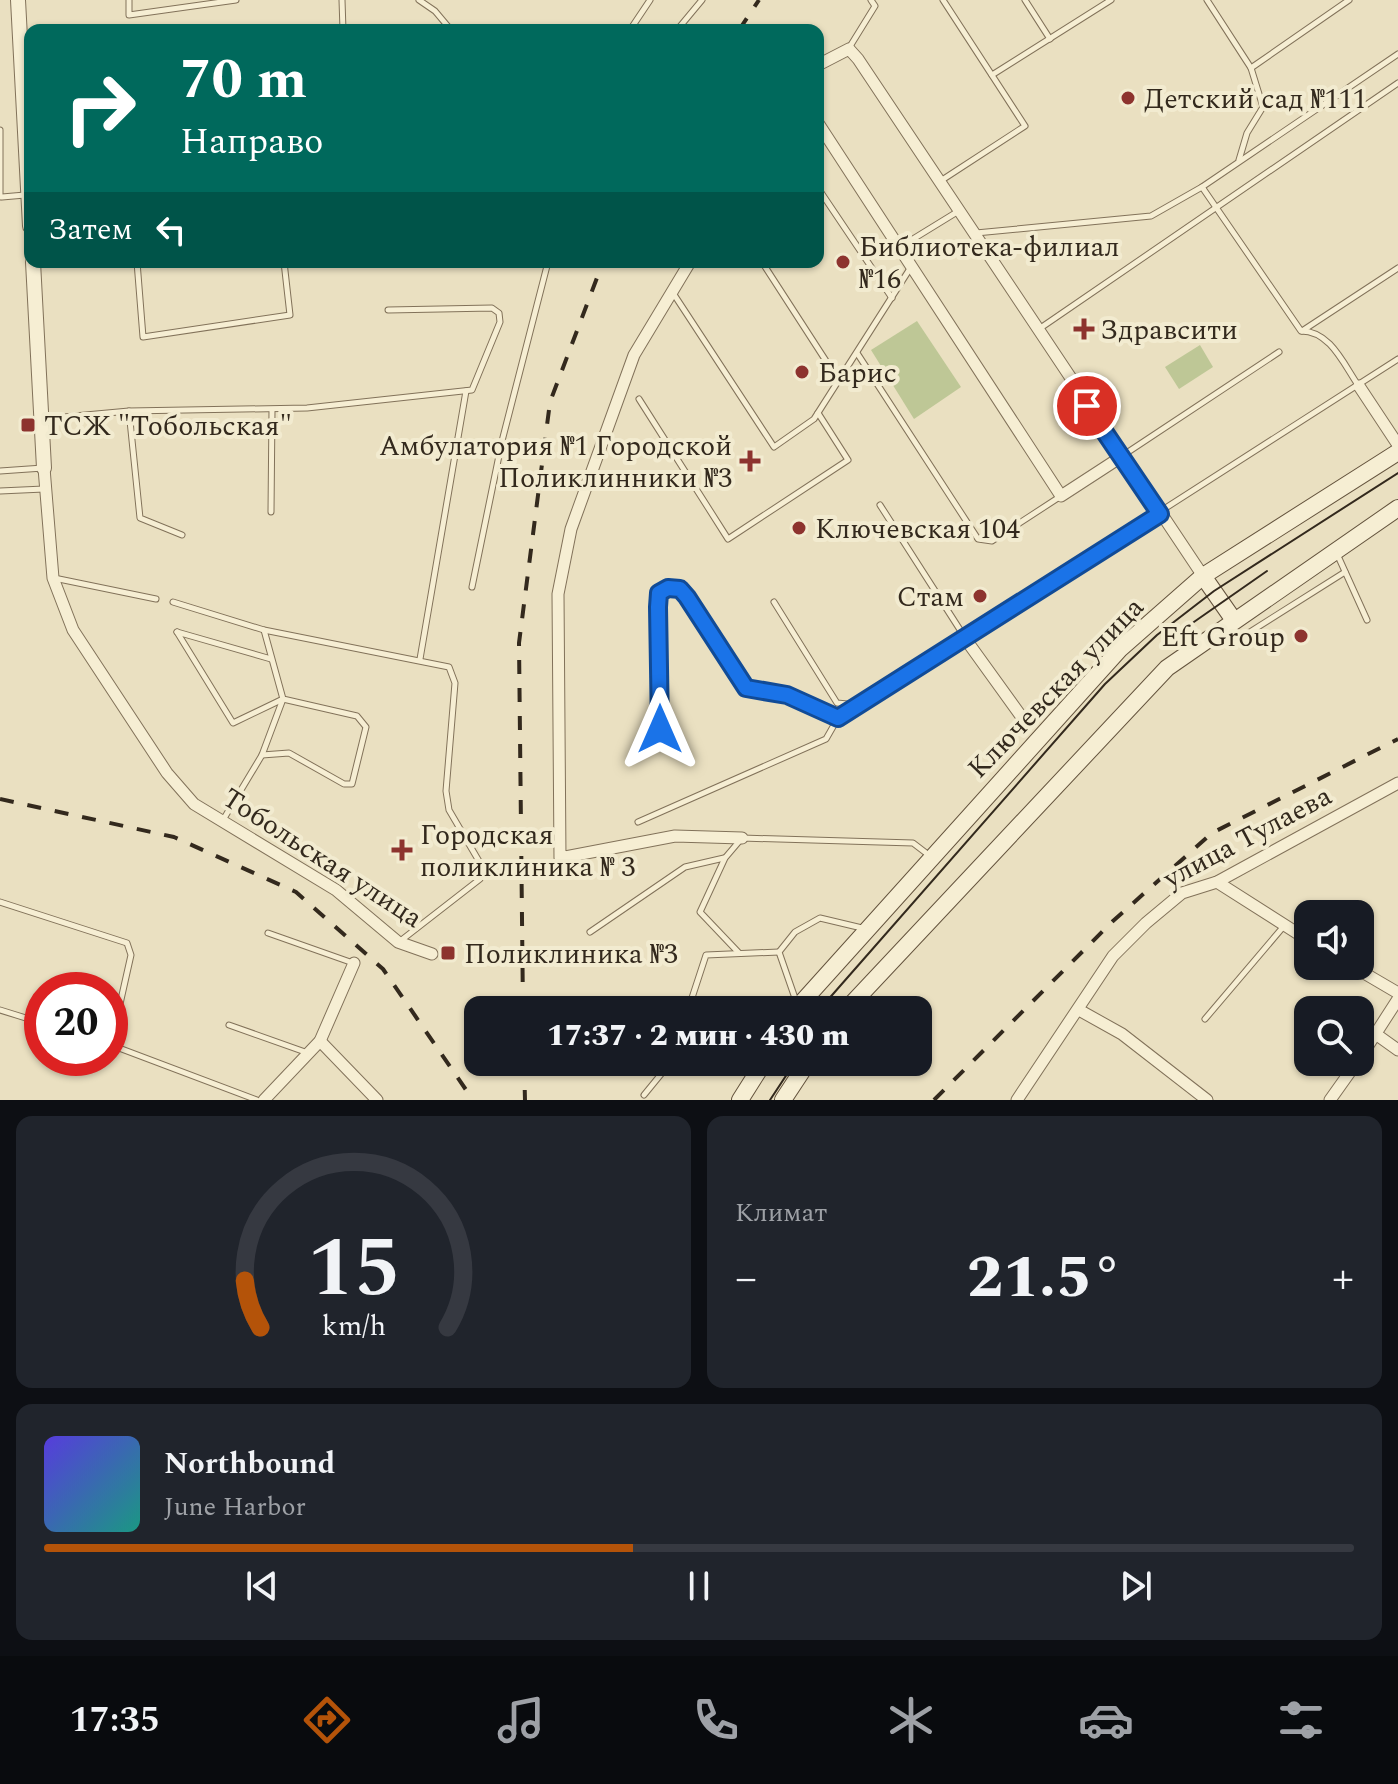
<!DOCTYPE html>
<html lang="ru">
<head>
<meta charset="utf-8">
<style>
	body { margin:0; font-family:Spectral,serif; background:#20242c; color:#f1f3f6; height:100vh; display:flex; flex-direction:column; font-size:30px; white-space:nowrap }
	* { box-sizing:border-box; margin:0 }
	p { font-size:26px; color:#9ea1a6 }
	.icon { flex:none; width:44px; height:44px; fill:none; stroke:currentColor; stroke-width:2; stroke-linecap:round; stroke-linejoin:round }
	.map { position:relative; height:1100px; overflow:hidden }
	.sheet { display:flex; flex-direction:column; gap:16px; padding:16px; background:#0d0f14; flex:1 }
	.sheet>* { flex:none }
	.top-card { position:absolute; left:24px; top:24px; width:800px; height:244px; border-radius:16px; box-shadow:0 2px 6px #0004; background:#00695c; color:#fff; overflow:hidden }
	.fabs { position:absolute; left:1294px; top:900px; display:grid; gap:16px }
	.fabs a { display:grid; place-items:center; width:80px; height:80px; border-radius:16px; background:#171b24; box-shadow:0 2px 6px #0004; font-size:40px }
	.speed { position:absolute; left:24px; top:972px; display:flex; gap:16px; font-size:40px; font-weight:700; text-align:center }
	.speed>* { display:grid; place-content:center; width:104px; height:104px; border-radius:50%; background:#171b24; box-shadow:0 2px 6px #0004; line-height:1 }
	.speed .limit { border:12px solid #d22; background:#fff; color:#111 }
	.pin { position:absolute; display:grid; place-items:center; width:68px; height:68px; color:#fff; margin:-34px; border:4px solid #fff; border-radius:50%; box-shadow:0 2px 8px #0007 }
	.me { position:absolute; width:88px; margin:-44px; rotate:0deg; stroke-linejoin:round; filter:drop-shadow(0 0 6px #0008) }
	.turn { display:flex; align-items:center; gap:28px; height:168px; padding:0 24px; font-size:36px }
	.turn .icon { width:104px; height:104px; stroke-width:2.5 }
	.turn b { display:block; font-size:56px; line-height:68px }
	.then { display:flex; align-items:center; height:76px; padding:0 24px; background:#0003; gap:16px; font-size:30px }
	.big { font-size:60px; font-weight:800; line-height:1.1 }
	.sheet .card { flex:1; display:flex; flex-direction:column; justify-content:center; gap:12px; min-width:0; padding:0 28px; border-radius:16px; background:#20242c }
	.sheet .dial { align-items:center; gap:0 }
	.dial svg { height:208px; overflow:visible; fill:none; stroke:#363941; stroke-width:7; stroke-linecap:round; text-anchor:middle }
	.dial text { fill:#f1f3f6; stroke:none }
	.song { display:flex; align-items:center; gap:24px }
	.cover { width:96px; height:96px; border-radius:12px; background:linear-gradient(135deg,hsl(250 70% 55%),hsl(170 70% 35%)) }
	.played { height:8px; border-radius:4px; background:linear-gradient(90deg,#b45309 45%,#363941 45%) }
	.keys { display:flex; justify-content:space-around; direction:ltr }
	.heat { display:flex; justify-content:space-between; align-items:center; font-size:44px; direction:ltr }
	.sheet .tiles { flex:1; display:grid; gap:16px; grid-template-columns:1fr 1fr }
	.card:last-child { grid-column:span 2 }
	.trip { position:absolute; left:464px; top:996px; width:468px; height:80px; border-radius:16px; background:#171b24; box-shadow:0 2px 6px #0004; font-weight:800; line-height:80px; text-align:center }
	.tabs { display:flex; height:128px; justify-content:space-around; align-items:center; background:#090b0e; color:#9ea1a6 }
	.tabs .icon { width:56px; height:56px }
	.tabs .selected { color:#b45309 }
	.tabs b { font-size:36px; color:#f1f3f6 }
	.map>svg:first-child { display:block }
	.pitch { fill:#bec796 }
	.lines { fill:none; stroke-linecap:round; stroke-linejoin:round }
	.service-casing { stroke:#82725a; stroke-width:7 }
	.minor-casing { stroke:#82725a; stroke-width:13 }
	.tertiary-casing { stroke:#82725a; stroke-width:16 }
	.secondary-casing { stroke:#64533d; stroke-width:18 }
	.service { stroke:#f6eed3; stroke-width:5 }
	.minor { stroke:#f6eed3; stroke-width:11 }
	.tertiary { stroke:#f6eed3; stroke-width:14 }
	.secondary { stroke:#f6eed3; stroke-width:16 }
	.tram { stroke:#33291d; stroke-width:2 }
	.rail { stroke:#33291d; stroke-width:4; stroke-dasharray:14 14; stroke-linecap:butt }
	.route-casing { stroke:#114b97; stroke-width:20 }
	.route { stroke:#1a73e8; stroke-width:14 }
	.poi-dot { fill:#8d332e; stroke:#f2ebd0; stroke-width:3 }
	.labels { text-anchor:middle; stroke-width:8; stroke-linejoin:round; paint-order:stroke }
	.poi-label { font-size:28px; fill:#33291d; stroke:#f2ebd0; text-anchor:start }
	.street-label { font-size:28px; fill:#33291d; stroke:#f2ebd0 }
</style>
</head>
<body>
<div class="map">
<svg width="1398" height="1100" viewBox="0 0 1398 1100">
	<rect width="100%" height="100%" fill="#eae0c1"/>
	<g class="pitch">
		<polygon points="917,321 961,387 914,419 871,350"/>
		<polygon points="1200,345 1213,367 1179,389 1165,367"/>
	</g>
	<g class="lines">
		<defs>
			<g id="service">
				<polyline points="129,0 129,15 236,0"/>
				<polyline points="342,0 343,30"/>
				<polyline points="419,0 435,11 451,30"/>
				<polyline points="1025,0 1050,39"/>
				<polyline points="1207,0 1251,68"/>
				<polyline points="630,30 650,0"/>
				<polyline points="677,30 702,0"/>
				<polyline points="849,48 875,6 871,0"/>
				<polyline points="992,75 1111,0"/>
				<polyline points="0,130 0,197"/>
				<polyline points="1239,160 1247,133 1263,107 1251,68 1349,0"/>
				<polyline points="942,180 1025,126 943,0"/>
				<polyline points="1202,187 1398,54"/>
				<polyline points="818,188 892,298"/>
				<polyline points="2,197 25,195"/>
				<path d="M976,233L1151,216L1202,187L1301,331C1330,331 1343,363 1358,385"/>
				<polyline points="900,247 957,212"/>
				<polyline points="137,262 143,337 290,315 284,262"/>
				<polyline points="762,262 839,381"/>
				<polyline points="673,293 774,447 814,419 911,267"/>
				<polyline points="1039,329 1398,83"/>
				<polyline points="1302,331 1398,268"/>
				<polyline points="857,353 978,539 992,541 1061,496"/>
				<polyline points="639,399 728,539 848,460 818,413"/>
				<polyline points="129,411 140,518 182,535"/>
				<polyline points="42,419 129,411 307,408 472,390 500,322 499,313 492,308 388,310"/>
				<polyline points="1122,456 1279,352"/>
				<polyline points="0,471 43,468"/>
				<polyline points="0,491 44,489"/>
				<polyline points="880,505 964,636"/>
				<polyline points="271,512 272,410"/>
				<polyline points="1338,556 1367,620"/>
				<polyline points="54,578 156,599"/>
				<polyline points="472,587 502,441 548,262"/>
				<polyline points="173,602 264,630 449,667 455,683 446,791 449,810 483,868 480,879 399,942"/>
				<polyline points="774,602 837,703 858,705"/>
				<polyline points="1224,631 1233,638 1242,637 1345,572"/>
				<polyline points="177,632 233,723 283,699"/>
				<polyline points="177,632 271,659"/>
				<polyline points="420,659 466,391"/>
				<polyline points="660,729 658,607 659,593 668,588 680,589 687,597 746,688 787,695 838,718 1398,359"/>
				<polyline points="262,755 289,753 344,784 352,784 366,727 357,716 283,699 264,630"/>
				<polyline points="223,820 262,755 283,699"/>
				<polyline points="638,822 826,739 838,718"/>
				<polyline points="0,902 127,943 131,955 111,1044"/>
				<polyline points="590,932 685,867 724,858"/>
				<polyline points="268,933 353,963"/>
				<polyline points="739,953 700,912 725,858 742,838 913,843 930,856"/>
				<polyline points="796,1001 779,952 795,932 820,918 862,928"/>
				<polyline points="0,1010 42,1023"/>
				<polyline points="688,1010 706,955 779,952"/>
				<polyline points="1205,1019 1284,926"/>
				<polyline points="229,1025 308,1053"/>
				<polyline points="111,1045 257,1100"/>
				<polyline points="644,1095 671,1062"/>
			</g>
			<g id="minor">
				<polyline points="818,65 849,49 858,59 1203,576"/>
				<polyline points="818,123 1061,496 1121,457"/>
				<polyline points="690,262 634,355 571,529 558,594 560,858 675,836 742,838"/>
				<polyline points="1359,386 1398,445"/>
				<polyline points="44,468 53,578 73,630 167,773 194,804 336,890 398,942 432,954"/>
				<polyline points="964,637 1026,723"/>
				<polyline points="1217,882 1308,940"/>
				<polyline points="1352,966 1398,993"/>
				<polyline points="1079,1010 1122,1034 1207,1100"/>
				<polyline points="1377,1035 1398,1050"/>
				<polyline points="320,1041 377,1100"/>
				<polyline points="1360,1058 1398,999"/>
				<polyline points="264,1100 320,1041 354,963"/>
				<polyline points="1017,1100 1113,956 1146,923 1182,893 1217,882 1398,783"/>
				<polyline points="1330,1100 1357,1062"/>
			</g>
			<g id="tertiary">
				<polyline points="18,0 30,226"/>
				<polyline points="33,262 44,468"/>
			</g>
			<g id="secondary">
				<polyline points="1203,576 1233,619"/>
				<polyline points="795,1010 1120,649 1203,576 1398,452"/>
				<polyline points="846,1010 1167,668 1398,508"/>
				<polyline points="740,1100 764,1062"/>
				<polyline points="783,1100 808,1062"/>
			</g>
		</defs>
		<use href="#service" class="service-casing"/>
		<use href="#minor" class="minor-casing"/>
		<use href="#tertiary" class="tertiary-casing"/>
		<use href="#secondary" class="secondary-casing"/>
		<use href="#service" class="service"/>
		<use href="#minor" class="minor"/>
		<use href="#tertiary" class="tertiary"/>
		<use href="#secondary" class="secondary"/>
		<g class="tram">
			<polyline points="1191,624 1267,571"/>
			<polyline points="819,1010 1105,684 1157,635 1214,591 1398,473"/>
			<polyline points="770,1100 795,1062"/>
		</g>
		<g class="rail">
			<polyline points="739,30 759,0"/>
			<polyline points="0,799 174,837 296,892 383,969 473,1100"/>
			<polyline points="523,1010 519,643 550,402 603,262"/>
			<polyline points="524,1062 525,1100"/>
			<polyline points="934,1100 1113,921 1212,833 1398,739"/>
		</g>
	</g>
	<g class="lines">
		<defs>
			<polyline id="route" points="660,729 658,607 659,593 668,588 680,589 687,597 746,688 787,695 838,718 1160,514 1087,406"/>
		</defs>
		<use href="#route" class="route-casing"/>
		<use href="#route" class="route"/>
	</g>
	<g class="poi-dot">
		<circle cx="1128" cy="98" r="8"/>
		<circle cx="843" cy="262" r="8"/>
		<path d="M1080 317h8v8h8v8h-8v8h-8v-8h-8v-8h8z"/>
		<circle cx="802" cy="372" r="8"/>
		<rect x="20" y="417" width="16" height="16" rx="4"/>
		<path d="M746 449h8v8h8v8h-8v8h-8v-8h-8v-8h8z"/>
		<circle cx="799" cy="528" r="8"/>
		<circle cx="980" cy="596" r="8"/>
		<circle cx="1301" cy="636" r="8"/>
		<path d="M398 838h8v8h8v8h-8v8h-8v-8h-8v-8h8z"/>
		<rect x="440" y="945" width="16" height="16" rx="4"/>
	</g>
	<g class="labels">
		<g class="poi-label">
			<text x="1144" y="108">Детский сад №111</text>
			<text x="859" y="256">Библиотека-филиал<tspan x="859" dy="32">№16</tspan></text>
			<text x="1100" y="339">Здравсити</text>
			<text x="818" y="382">Барис</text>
			<text x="44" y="435">ТСЖ "Тобольская"</text>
			<text x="732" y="455" text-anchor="end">Амбулатория №1 Городской<tspan x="732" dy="32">Поликлинники №3</tspan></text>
			<text x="815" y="538">Ключевская 104</text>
			<text x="964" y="606" text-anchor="end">Стам</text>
			<text x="1285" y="646" text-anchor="end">Eft Group</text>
			<text x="420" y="844">Городская<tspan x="420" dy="32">поликлиника № 3</tspan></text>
			<text x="464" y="963">Поликлиника №3</text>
		</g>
		<g class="street-label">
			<text transform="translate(1055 687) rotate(-46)" y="10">Ключевская улица</text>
			<text transform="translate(1247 836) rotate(-28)" y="10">улица Тулаева</text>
			<text transform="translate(323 857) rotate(33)" y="10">Тобольская улица</text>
		</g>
	</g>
</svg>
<div class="fabs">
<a><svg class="icon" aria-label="sound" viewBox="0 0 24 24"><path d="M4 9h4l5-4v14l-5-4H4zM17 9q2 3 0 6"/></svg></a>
<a><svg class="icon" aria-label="search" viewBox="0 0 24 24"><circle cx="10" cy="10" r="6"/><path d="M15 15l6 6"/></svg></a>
</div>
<div class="speed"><div class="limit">20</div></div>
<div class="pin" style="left:1087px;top:406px;background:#d93025"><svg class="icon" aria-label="arrive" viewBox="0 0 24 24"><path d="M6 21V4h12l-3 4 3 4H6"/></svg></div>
<svg class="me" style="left:660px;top:729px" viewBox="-20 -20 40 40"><path d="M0-17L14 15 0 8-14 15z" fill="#1a73e8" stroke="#fff" stroke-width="4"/></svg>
<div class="trip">17:37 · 2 мин · 430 m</div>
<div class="top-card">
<div class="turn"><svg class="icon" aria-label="right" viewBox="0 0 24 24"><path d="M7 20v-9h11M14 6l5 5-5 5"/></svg><div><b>70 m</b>Направо</div></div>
<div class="then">Затем<svg class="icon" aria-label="left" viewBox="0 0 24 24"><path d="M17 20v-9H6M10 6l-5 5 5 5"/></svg></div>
</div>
</div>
<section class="sheet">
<div class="tiles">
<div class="card dial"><svg viewBox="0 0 100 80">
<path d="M14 69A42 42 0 1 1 86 69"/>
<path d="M14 69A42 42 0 0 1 8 51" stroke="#b45309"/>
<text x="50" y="56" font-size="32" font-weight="700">15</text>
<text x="50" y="72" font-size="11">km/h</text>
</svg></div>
<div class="card"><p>Климат</p>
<div class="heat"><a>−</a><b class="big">21.5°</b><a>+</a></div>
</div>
<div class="card">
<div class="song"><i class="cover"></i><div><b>Northbound</b><p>June Harbor</p></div></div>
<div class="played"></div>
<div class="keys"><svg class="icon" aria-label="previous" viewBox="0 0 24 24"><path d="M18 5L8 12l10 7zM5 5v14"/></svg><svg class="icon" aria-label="pause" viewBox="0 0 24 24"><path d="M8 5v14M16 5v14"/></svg><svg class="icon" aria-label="next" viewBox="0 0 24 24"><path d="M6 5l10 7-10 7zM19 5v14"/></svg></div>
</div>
</div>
</section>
<nav class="tabs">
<b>17:35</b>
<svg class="icon selected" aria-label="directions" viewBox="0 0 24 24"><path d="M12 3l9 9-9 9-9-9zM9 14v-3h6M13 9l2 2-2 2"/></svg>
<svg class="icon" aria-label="music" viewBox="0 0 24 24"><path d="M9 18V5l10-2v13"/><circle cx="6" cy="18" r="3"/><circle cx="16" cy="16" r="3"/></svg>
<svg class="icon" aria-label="phone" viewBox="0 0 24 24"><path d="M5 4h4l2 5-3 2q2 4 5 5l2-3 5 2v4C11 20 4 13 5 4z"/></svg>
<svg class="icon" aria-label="climate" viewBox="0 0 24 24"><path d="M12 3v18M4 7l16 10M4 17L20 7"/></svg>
<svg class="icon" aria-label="car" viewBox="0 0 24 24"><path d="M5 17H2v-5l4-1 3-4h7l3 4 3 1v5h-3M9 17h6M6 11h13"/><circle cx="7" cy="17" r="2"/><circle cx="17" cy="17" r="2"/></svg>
<svg class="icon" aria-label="filters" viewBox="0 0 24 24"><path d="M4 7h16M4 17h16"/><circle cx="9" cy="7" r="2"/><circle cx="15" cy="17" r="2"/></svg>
</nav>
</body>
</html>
